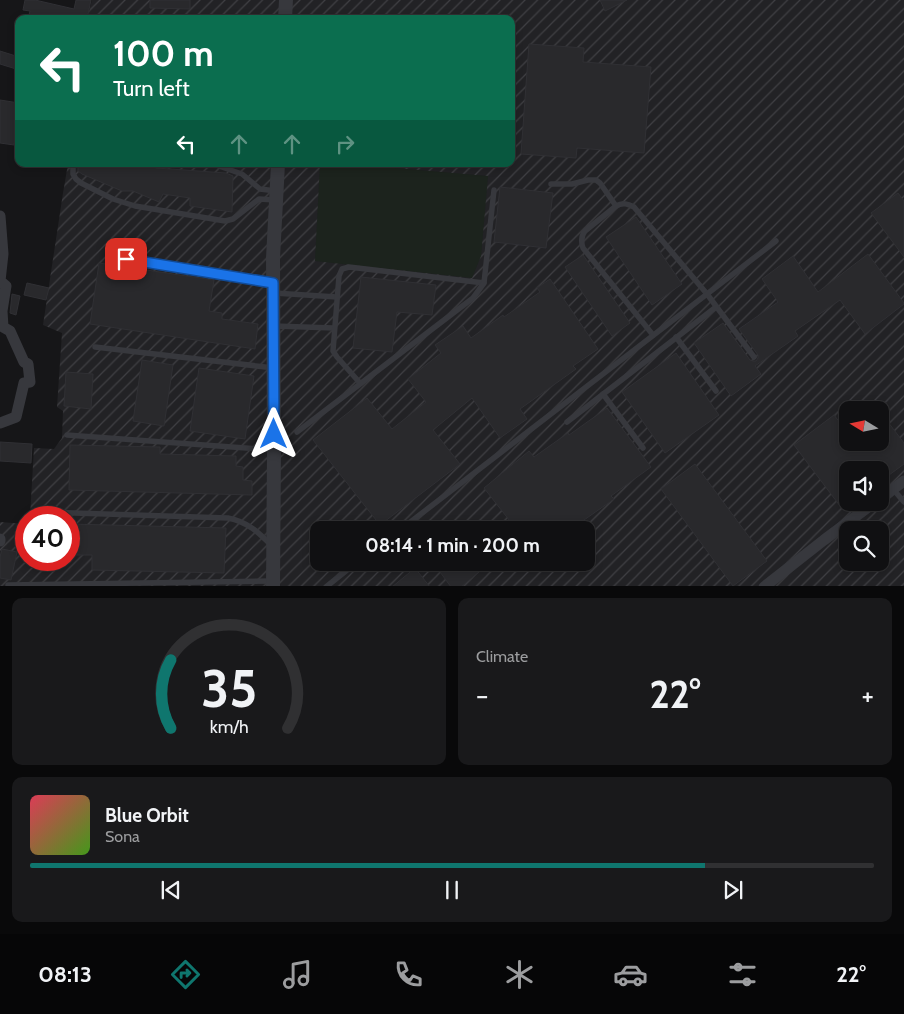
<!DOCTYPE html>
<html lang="en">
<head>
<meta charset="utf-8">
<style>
	body { margin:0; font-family:Cabin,sans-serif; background:#19191b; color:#f1f3f6; height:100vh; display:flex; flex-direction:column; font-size:19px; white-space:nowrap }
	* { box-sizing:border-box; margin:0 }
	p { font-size:16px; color:#9c9d9f }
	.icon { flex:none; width:28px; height:28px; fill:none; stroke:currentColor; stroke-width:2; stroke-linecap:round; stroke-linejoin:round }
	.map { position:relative; height:586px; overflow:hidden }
	.drawer { display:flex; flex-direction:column; gap:12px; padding:12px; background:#09090a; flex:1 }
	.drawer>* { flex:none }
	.guide { position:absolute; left:15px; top:15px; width:500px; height:152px; border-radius:10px; box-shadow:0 2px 8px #0003,0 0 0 1px #303032; background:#0b6e4f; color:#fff; overflow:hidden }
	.needle { width:32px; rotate:280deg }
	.buttons { position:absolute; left:839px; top:401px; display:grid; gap:10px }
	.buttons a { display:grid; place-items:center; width:50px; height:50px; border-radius:10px; background:#101012; box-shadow:0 2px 8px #0003,0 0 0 1px #303032; font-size:25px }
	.speed { position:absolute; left:15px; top:506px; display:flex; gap:10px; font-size:25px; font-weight:700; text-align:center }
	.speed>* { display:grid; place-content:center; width:65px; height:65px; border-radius:50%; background:#101012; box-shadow:0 2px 8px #0003,0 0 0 1px #303032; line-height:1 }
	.speed .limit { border:8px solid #d22; background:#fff; color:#111 }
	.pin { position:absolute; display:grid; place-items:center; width:42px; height:42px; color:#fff; margin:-21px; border-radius:10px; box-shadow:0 2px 8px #0006 }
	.me { position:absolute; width:55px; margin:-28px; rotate:0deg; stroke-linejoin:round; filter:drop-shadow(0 0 4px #0008) }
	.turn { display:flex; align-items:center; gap:18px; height:105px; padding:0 15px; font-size:22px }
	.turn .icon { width:65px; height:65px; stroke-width:2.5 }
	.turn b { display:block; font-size:35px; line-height:42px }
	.lanes { display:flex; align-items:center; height:48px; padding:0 15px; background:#0003; justify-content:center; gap:25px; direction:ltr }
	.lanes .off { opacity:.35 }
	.big { font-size:38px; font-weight:800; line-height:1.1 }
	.drawer .widget { flex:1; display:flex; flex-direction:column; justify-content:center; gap:8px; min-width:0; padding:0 18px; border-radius:10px; background:#19191b }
	.drawer .dial { align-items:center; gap:0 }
	.dial svg { height:130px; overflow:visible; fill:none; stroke:#303032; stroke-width:7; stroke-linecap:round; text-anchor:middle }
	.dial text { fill:#f1f3f6; stroke:none }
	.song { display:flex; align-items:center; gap:15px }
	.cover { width:60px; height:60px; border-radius:8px; background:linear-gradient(135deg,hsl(350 70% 55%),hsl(100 70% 35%)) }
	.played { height:5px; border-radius:2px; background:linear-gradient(90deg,#0f766e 80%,#303032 80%) }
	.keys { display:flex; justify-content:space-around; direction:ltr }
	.heat { display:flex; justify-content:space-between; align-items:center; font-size:28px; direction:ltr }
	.drawer .tiles { flex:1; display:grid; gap:12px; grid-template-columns:1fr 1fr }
	.widget:last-child { grid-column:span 2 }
	.trip { position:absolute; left:310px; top:521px; width:285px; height:50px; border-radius:10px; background:#101012; box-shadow:0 2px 8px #0003,0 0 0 1px #303032; font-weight:800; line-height:50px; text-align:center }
	.tabs { display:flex; height:80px; justify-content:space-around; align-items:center; background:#060607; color:#9c9d9f }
	.tabs .icon { width:35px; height:35px }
	.tabs .current { color:#0f766e }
	.tabs b { font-size:22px; color:#f1f3f6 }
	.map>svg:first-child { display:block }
	.industrial { fill:url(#industrial-furrows); fill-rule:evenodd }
	.grass { fill:#1c231d }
	.building { fill:#29292c; stroke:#303034 }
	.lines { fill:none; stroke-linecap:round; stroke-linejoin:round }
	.service { stroke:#37383d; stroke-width:5.5 }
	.minor { stroke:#37383d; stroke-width:11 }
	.tertiary { stroke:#37383d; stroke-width:14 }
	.route-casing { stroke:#114b97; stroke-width:12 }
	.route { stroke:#1a73e8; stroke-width:9 }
</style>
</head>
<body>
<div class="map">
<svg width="904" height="587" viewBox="0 0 904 587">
	<defs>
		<pattern id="industrial-furrows" width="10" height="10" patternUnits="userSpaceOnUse" patternTransform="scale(1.25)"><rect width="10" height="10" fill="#222225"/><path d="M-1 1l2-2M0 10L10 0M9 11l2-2" fill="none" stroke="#3f3f43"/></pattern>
	</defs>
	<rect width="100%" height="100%" fill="#161618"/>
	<path class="industrial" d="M92,0H904V586L0,587V522L26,524V560H69V518L30,517L34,448L54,449L62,438L63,411L57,407L62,333L43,325L63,193L68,164H511V19H87ZM848,410H880V442H848ZM848,470H880V502H848ZM319,530H586V562H319ZM848,530H880V562H848Z"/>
	<polygon class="grass" points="320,164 349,164 488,176 481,256 472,278 315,261"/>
	<g class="building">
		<polygon points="25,0 35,0 74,9 76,0 91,0 87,19 28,19 30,11 23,10"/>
		<polygon points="150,0 190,0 190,9 150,8"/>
		<polygon points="600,0 627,0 605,11"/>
		<polygon points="529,44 584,48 583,62 651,67 644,153 577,148 576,158 521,154"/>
		<polygon points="0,51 19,57 19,62 16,69 0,64"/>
		<polygon points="0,100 19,103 19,144 14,143 14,145 0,143"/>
		<polygon points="79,164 149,164 156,168 226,173 233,176 232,212 190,206 190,198 163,194 159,202 133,191 122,191 82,174 78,171 78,167"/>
		<polygon points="500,187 553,193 546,248 494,242"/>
		<polygon points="898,193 904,201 904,257 871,213"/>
		<polygon points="636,217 682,284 652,305 606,237"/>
		<polygon points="868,254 904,303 904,304 865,334 840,300 795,331 798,336 755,366 761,374 731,396 694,343 723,323 750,360 753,361 756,361 758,358 758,355 739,329 778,302 762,279 793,256 818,292"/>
		<polygon points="583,255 630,323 612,336 565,267"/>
		<polygon points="99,263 214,280 209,311 222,313 222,319 258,324 255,349 90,324"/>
		<polygon points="361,277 436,285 432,315 397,312 392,352 353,348"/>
		<polygon points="550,279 598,349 573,366 576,369 520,409 527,419 500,438 472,398 433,430 460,464 380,525 313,440 367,398 392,429 426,402 408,379 441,353 435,345 463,326 471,338 503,315 504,317 540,292 537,288"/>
		<polygon points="27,283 49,288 46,300 24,295"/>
		<polygon points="12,294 20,296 16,315 10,313"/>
		<polygon points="676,353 719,415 665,453 622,392"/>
		<polygon points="142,360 173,365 164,426 133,421"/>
		<polygon points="199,368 254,376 245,439 190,431"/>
		<polygon points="66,372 93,374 91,409 64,406"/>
		<polygon points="607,408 651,467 611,496 614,499 584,520 592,530 517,530 484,488 529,451 534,457 568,433 569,435"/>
		<polygon points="834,415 848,433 848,442 854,442 857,446 861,442 880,442 880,428 888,422 904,443 904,464 885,478 880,470 848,470 848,501 840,506 794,445"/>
		<polygon points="0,442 32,444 31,463 0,461"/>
		<polygon points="70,445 160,447 160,454 236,456 236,466 243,467 243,480 252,481 252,495 69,490"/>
		<polygon points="695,464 767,561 733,586 661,489"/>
		<polygon points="69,524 226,528 224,573 92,570 92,555 69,555"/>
		<polygon points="2,549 17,552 11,580 0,578 0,557"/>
		<polygon points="451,562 472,562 479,572 461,587 451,587 440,572"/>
		<polygon points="415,568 430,587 392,587"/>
	</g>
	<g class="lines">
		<g class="service">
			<polyline points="73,164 73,174 76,179 81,183 113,199 135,206 225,221 233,219 259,199 276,200"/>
			<polyline points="213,164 242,174 260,189 276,191"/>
			<polyline points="551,184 572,184 588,180 596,180 600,183 616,206"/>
			<polyline points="126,259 273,283"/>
			<polyline points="274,293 337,297"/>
			<polyline points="274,326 334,328"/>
			<path d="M653,335L583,248C581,242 581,236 585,231L616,206C623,202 628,204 634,207L707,294L754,357"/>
			<polyline points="676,337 716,391"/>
			<polyline points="95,347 274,368"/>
			<polyline points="360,383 337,357 333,351 339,276 342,269 349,267 484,283"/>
			<polyline points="603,394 643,448"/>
			<polyline points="567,422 716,307"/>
			<polyline points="297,432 473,298 484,283 494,190"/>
			<polyline points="67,435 274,450"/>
			<polyline points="893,489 904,502"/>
			<path d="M43,512L228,518C248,522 258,532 272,546"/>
			<polyline points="400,530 776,241"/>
			<polyline points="8,585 273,581"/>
			<polyline points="326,587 357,562"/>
		</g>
		<g class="minor">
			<polyline points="0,216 3,254 0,281 6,286 2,311 3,327 10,331 24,362 28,364 30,382 24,383 16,417 0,423"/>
			<polyline points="880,499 904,481"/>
			<polyline points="0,539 0,541"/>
			<polyline points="764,587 824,540 875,502"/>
		</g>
		<g class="tertiary">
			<polyline points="285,19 286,0"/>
			<polyline points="273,587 274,451 273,258 278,164"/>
		</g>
	</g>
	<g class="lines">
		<defs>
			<polyline id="route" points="126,259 273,283 274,434"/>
		</defs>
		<use href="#route" class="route-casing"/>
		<use href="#route" class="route"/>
	</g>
</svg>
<div class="buttons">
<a><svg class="needle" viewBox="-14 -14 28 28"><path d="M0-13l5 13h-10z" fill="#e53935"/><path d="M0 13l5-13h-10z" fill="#9c9d9f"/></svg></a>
<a><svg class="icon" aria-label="sound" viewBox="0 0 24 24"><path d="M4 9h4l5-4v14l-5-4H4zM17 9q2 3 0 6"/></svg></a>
<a><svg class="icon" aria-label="search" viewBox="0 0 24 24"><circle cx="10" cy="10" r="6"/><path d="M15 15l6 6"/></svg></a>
</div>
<div class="speed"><div class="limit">40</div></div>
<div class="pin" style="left:126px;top:259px;background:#d93025"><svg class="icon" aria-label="arrive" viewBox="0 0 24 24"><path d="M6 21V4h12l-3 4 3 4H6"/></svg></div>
<svg class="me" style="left:274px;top:434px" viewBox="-20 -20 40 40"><path d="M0-17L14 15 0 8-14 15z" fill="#1a73e8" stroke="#fff" stroke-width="4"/></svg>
<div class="trip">08:14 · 1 min · 200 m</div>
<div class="guide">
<div class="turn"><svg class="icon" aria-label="left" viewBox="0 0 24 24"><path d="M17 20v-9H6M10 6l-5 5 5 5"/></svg><div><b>100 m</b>Turn left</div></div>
<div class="lanes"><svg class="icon" aria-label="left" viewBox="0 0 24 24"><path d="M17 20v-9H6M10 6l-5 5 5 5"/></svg><svg class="icon off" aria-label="ahead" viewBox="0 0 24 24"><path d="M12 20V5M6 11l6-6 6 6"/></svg><svg class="icon off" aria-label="ahead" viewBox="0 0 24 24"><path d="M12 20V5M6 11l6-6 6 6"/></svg><svg class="icon off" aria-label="right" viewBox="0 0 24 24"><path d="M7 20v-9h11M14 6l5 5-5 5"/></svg></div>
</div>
</div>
<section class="drawer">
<div class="tiles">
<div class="widget dial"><svg viewBox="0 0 100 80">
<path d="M14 69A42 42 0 1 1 86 69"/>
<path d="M14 69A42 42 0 0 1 14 27" stroke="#0f766e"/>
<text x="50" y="56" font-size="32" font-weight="700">35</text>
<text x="50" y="72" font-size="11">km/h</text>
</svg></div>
<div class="widget"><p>Climate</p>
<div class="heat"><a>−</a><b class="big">22°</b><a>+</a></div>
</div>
<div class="widget">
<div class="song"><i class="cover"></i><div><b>Blue Orbit</b><p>Sona</p></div></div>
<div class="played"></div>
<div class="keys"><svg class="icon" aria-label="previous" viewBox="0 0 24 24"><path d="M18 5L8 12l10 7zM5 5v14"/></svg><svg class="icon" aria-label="pause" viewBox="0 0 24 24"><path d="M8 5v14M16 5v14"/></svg><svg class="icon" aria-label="next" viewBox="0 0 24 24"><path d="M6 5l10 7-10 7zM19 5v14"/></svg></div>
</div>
</div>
</section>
<nav class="tabs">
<b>08:13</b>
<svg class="icon current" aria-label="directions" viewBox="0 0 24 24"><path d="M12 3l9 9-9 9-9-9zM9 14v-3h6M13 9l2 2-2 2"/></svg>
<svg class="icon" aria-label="music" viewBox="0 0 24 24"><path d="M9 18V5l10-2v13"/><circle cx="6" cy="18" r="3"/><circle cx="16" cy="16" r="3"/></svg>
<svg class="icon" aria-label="phone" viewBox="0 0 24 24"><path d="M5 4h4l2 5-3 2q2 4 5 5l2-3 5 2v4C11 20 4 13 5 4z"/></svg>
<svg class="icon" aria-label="climate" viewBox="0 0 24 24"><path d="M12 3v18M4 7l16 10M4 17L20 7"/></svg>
<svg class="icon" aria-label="car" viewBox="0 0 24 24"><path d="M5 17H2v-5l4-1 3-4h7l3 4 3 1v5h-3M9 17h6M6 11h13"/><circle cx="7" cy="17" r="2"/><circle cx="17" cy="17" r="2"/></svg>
<svg class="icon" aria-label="filters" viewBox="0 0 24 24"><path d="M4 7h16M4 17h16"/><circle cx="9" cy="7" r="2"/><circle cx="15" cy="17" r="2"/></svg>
<b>22°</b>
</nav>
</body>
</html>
